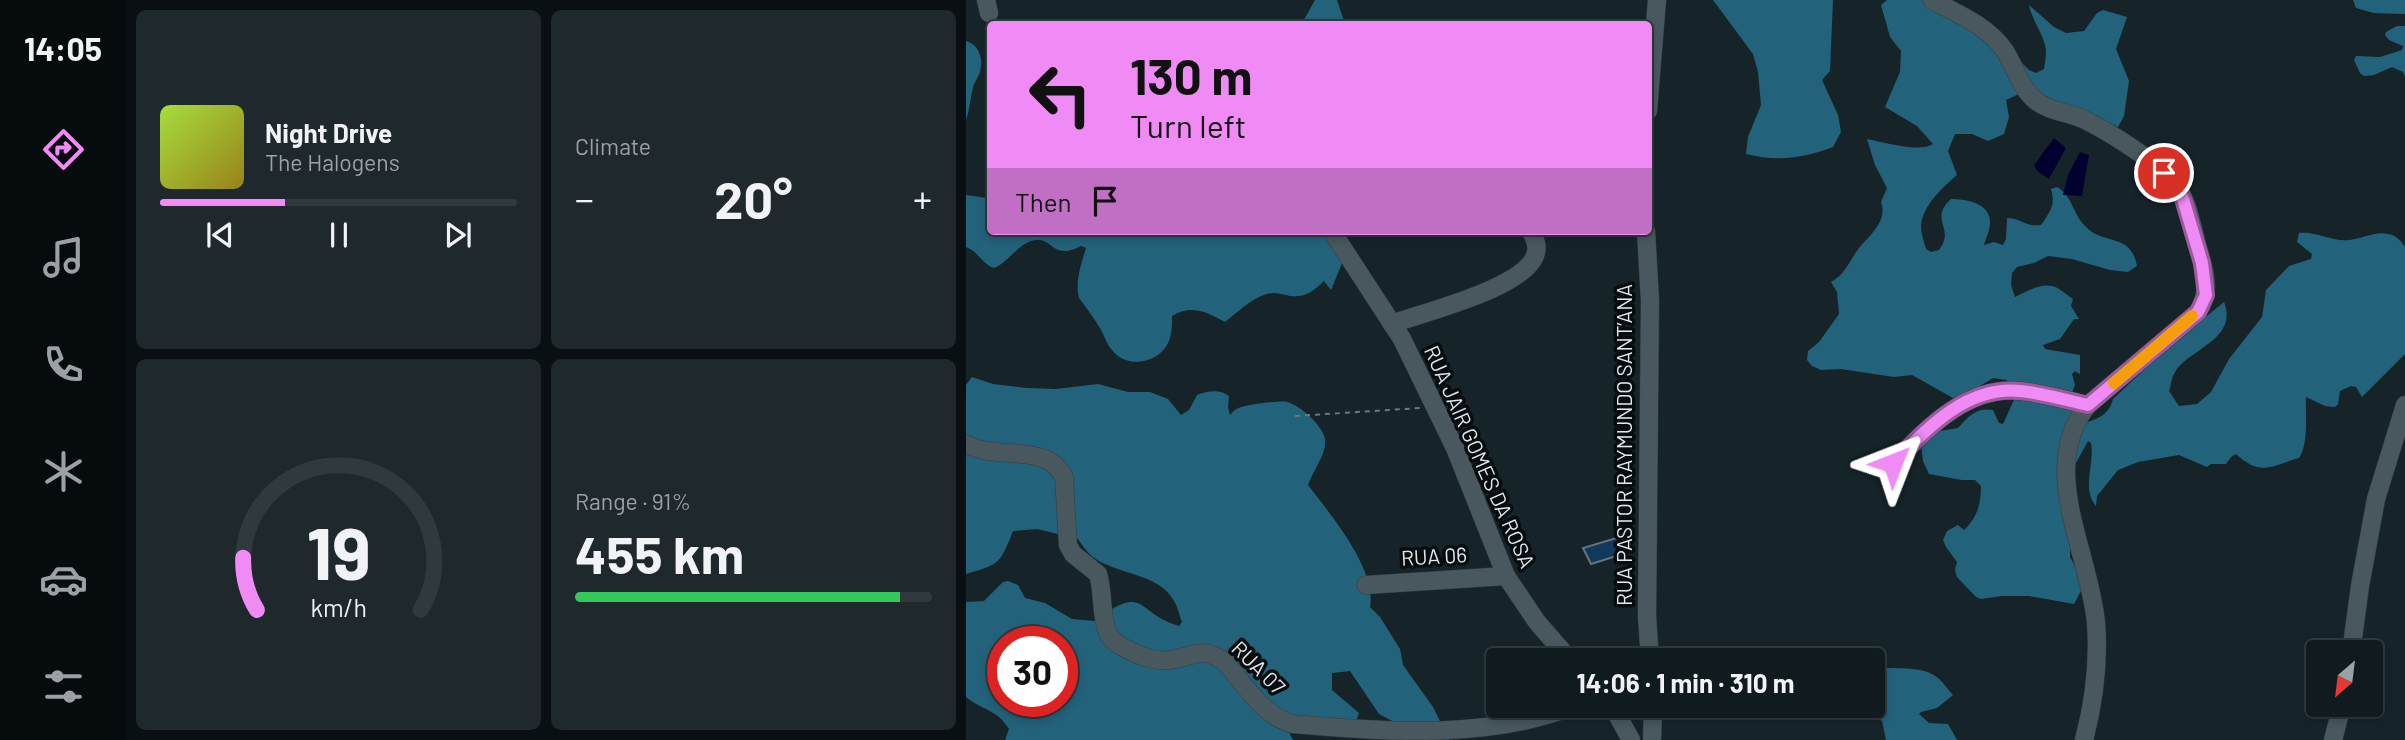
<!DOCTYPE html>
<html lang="en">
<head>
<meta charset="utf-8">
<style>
	body { margin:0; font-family:Barlow,sans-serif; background:#1e282d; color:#f1f3f6; height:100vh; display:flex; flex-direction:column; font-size:26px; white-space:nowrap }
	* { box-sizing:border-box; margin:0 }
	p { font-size:23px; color:#9ca1a5 }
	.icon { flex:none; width:38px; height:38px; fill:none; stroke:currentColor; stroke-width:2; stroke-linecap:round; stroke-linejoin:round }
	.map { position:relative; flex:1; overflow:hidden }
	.sheet { display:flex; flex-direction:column; gap:10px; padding:10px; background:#090f12; width:840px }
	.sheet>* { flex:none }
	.top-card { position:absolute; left:21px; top:21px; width:665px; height:214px; border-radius:7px; box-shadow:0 4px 10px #0003,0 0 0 2px #30393e; background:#f08bf5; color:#111; overflow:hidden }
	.needle { width:46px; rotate:208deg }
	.tools { position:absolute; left:1340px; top:640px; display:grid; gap:14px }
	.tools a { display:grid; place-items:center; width:77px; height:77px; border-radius:7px; background:#101b20; box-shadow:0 4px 10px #0003,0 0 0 2px #30393e; font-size:35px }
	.speed { position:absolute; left:21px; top:626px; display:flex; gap:14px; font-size:35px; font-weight:700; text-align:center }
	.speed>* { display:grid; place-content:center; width:91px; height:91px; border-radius:50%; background:#101b20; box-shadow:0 4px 10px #0003,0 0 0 2px #30393e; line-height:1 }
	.speed .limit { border:10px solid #d22; background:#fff; color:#111 }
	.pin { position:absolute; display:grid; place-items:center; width:60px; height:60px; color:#fff; margin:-30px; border:4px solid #fff; border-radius:50%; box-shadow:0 2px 7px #0007 }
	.me { position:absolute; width:77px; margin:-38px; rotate:45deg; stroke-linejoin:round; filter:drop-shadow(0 0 5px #0008) }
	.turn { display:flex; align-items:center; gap:24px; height:147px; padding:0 28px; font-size:32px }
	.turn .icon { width:91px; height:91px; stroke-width:2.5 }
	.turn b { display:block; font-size:49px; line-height:60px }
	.then { display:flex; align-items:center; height:66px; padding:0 28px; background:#0003; gap:14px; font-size:26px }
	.big { font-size:52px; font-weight:700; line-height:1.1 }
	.sheet .tile { flex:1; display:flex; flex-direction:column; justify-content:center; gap:10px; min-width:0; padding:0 24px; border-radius:10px; background:#1e282d }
	.sheet .dial { align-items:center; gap:0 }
	.dial svg { height:182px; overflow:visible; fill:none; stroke:#30393e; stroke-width:7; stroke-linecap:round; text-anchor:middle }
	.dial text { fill:#f1f3f6; stroke:none }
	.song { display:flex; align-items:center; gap:21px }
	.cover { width:84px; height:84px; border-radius:10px; background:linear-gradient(135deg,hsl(80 70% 55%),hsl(50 70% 35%)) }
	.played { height:7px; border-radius:4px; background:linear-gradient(90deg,#f08bf5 35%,#30393e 35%) }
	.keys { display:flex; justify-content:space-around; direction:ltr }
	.heat { display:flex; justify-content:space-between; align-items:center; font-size:38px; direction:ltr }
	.charge { height:10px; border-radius:5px; background:linear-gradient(90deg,#34c759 91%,#30393e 0) }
	.sheet .tiles { flex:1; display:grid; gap:10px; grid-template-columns:repeat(2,1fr) }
	.trip { position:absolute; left:520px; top:648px; width:399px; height:70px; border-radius:7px; background:#101b20; box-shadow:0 4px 10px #0003,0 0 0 2px #30393e; font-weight:700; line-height:70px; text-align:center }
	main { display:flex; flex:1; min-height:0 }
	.dock { display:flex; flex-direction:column; width:126px; justify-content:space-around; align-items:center; background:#060b0d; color:#9ca1a5 }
	.dock .icon { width:49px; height:49px }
	.dock .current { color:#f08bf5 }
	.dock b { font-size:32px; color:#f1f3f6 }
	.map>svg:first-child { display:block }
	.forest { fill:#23627b; fill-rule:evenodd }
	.water { fill:#01002f }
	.building { fill:#103a5b; stroke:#67727d; stroke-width:2 }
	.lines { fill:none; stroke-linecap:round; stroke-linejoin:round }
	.minor-casing { stroke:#343d42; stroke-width:19 }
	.path { stroke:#6c787d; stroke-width:2; stroke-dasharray:5 5; stroke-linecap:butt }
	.minor { stroke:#49585f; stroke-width:18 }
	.route-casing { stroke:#9c5a9f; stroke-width:18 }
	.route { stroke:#f08bf5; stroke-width:12 }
	.slow { stroke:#f59e0b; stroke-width:12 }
	.labels { text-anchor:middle; stroke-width:7; stroke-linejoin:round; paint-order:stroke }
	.street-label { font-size:21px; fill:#e1e9ed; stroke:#070c0f }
</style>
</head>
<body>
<main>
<nav class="dock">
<b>14:05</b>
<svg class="icon current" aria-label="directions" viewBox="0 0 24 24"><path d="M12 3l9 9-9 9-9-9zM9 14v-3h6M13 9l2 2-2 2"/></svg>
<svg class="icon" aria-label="music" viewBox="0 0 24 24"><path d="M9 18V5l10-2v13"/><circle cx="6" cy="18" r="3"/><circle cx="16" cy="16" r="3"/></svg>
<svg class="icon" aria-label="phone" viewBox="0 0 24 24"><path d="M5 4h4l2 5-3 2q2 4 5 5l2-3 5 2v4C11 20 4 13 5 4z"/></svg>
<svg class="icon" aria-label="climate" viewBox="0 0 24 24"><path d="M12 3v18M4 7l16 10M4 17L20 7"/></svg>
<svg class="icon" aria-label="car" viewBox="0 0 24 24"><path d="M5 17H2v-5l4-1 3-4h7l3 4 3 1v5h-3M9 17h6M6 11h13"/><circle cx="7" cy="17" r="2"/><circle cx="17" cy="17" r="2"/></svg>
<svg class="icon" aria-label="filters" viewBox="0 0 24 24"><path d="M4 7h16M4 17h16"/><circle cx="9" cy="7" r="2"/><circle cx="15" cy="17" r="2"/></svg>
</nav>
<section class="sheet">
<div class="tiles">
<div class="tile">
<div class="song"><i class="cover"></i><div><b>Night Drive</b><p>The Halogens</p></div></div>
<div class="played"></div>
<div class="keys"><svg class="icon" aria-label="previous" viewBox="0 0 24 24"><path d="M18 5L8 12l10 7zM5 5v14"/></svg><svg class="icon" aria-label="pause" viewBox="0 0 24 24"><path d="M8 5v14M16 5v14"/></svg><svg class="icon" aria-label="next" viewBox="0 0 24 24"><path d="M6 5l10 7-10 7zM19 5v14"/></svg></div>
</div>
<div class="tile"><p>Climate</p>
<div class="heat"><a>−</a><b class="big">20°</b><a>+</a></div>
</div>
<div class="tile dial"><svg viewBox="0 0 100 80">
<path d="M14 69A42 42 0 1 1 86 69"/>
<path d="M14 69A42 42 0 0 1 8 46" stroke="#f08bf5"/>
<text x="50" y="56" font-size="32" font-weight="700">19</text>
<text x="50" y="72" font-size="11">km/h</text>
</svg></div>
<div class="tile"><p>Range · 91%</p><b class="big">455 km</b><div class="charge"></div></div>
</div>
</section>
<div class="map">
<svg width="1439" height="740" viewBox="0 0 1439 740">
	<rect width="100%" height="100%" fill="#16242a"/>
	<g class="forest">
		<polygon points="349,0 371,0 379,24 333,24 339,18"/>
		<path d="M747,0H867L864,71L856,80L872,115L875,132L867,147C838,158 811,162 780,154L782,137L795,105L792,72L787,54Z"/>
		<path d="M921,0H963L972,14L1005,23L1041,48L1063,70L1070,73L1078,69C1079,63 1080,56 1080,50C1078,34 1066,21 1063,5L1088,27L1100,33L1118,31L1131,13L1137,10L1161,17L1150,49L1163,81L1158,116L1152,127L1057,92L1040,100L1043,117L1038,134L1022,141L1006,134H989L982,151L991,175C977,187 956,206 955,226C955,233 958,242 960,249L965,252L973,250C990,228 962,220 985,199C1000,199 1025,203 1024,223C1024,230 1020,238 1018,245L1028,242L1037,245L1040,239L1041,218C1055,218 1058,227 1075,225C1084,212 1090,205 1085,189L1091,187C1108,198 1106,214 1121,228C1139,245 1165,233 1171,266L1162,272L1144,270L1106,259L1082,256L1068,263L1051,267L1046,273L1045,285L1049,297C1062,291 1079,280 1093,289C1098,292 1102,296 1107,299L1105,306L1113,319H1108L1094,339L1077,345L1079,349L1114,355V374L1109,371L1106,374L1109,385C1102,398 1111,411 1118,423C1132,419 1143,415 1147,399L1198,351L1258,302C1273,341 1220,349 1208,374C1205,379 1205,386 1203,391L1213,406L1231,404L1245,392L1263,359L1296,317L1300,290L1323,266L1345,259L1346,254L1331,242L1333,233C1350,231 1366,242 1383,240C1396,239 1409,231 1422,234C1430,235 1435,241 1439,247V354L1396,397L1390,387L1385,386L1374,391L1372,404L1369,407L1359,406L1340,397C1339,415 1343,443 1333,458C1304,466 1295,477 1270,454L1265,457L1260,464H1245L1241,467L1213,455L1172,462L1152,470L1131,496L1130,506C1115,488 1129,464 1125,443L1122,441L1104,474L1105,541L1104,557L1113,573L1116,589L1108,604L1063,596H1036L1015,599L1010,597L991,577L989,570L991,562L980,547L977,540L981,531L992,525L998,530C1011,518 1015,504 1015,486L1009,480H996L963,474L957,461L954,439L962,433L992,428C1003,416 1010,407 1027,410L1033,423L1037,424L1052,391V387L1040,380L1027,378L996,397L987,398L946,375L928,377L875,369L855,370L846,366L841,360L842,351L853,342L873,314L871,292L865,282C880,274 883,261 893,248C904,235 922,221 915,202L921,188L909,165L901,139C917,142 953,153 967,144L951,126L919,107L934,72L935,51L924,37L915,5Z"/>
		<polygon points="1387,0 1439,0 1439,14 1408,13 1390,8"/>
		<polygon points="1431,26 1439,26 1439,77 1437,72 1426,67 1408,75 1398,76 1394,73 1388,60 1390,56 1414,57 1436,50 1437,46 1423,40 1419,35 1420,32"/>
		<path d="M0,41C13,44 18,60 14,72C12,78 8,82 7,88C4,99 4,109 0,120Z"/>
		<path d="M0,195L21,198L24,195V231H368L377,261L365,290L358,281C347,291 340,298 324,296C319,295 313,293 307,293C290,294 272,312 259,322C241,312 225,304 206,316C206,326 206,335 202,343C192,364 160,369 146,350C141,345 139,337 135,330C129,319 121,309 113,298C109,282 115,264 120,248L115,246C87,261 86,237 69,240C52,243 43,262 28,268C16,264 12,251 0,247Z"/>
		<path d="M6,377L27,384L61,388L90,389L132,384L162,392H184L202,399L215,415L223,410L231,395C242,391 253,389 263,396L262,408L264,415C267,412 269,409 273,408C278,405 315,400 321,402C334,405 357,426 359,439C361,454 347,470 342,485C364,514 411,569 404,607L414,617L434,649L437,665L467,707L483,740H462L413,714L384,671L366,673V690L393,713L387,730L321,728L327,740H39L43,729C31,709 17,711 0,697V602L18,601L37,582L42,581L52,585L59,598L79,603L106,619L128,621C182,582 168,613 213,626L216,622C213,615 212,607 208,601C193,573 151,575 127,557C120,552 115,542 109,536L92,534L71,529L47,531C34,564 34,564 0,574V385ZM37,642H96V702H37Z"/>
		<path d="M907,665C927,672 954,663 972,678C978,683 982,690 987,695L971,708L955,712L953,714L963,723L982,724L991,740H920L916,721L887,705H906Z"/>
	</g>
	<g class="water">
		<polygon points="1088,138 1100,148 1083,179 1071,171 1068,165"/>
		<polygon points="1114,152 1123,155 1116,196 1097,195 1102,175"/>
	</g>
	<polygon class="building" points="657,536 660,553 625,564 617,548"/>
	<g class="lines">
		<defs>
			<g id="minor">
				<polyline points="20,0 23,13"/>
				<path d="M966,0C992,14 1022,26 1039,51C1049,67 1055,89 1070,101C1084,112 1103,112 1119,120C1145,133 1193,163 1210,185C1222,201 1226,227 1231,245C1238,268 1246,291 1232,312L1122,405C1071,467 1124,553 1130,623C1133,662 1128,702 1118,740"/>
				<polyline points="682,111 691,0"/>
				<polyline points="369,231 369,236 436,339 489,448 540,576 571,622 604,660"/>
				<polyline points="680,231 684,301 681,616 684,660"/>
				<path d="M426,324C458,312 564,287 570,252C572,244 568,238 565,231"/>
				<path d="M0,444C30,461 81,442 98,477L102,545L107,554L132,574C138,593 134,615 142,633C146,642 153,645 162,650C175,656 189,662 203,660C228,657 236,645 259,662C279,685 297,716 327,724C418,732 524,740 610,705"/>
				<path d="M927,463C962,428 1000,386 1054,391C1076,393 1100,400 1122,405"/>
				<polyline points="400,585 540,576"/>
				<polyline points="1385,653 1394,586 1410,499 1439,405"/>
				<polyline points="646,705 665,740"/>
				<polyline points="686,740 687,705"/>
				<polyline points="1367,740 1376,705"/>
			</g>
		</defs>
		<use href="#minor" class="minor-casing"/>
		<polyline class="path" points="329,416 454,408"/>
		<use href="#minor" class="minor"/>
	</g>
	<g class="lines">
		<defs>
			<path id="route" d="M927,463C962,428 1000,386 1054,391C1076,393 1100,400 1122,405L1232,312L1240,295L1236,263L1217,199L1211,186L1198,173"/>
		</defs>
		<use href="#route" class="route-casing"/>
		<use href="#route" class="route"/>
		<polyline class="slow" points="1148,383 1226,316"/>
	</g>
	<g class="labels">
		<g class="street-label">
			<text transform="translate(659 445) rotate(-90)" y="7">RUA PASTOR RAYMUNDO SANT’ANA</text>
			<text transform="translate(513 457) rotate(66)" y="7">RUA JAIR GOMES DA ROSA</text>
			<text transform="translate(468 557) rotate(-3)" y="7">RUA 06</text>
			<text transform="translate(292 668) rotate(45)" y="7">RUA 07</text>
		</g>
	</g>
</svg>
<div class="tools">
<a><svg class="needle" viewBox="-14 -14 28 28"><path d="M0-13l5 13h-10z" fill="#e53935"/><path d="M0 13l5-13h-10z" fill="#9ca1a5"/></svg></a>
</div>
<div class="speed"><div class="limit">30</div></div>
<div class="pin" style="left:1198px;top:173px;background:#d93025"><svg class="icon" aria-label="arrive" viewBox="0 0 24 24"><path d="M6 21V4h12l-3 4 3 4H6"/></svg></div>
<svg class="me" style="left:927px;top:463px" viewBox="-20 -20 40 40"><path d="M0-17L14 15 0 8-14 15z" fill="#f08bf5" stroke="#fff" stroke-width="4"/></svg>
<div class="trip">14:06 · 1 min · 310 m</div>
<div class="top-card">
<div class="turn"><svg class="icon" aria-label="left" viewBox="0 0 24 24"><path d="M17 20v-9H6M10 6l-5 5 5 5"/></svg><div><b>130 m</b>Turn left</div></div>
<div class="then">Then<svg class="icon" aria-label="arrive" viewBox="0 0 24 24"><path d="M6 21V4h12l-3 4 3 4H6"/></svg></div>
</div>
</div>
</main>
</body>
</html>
